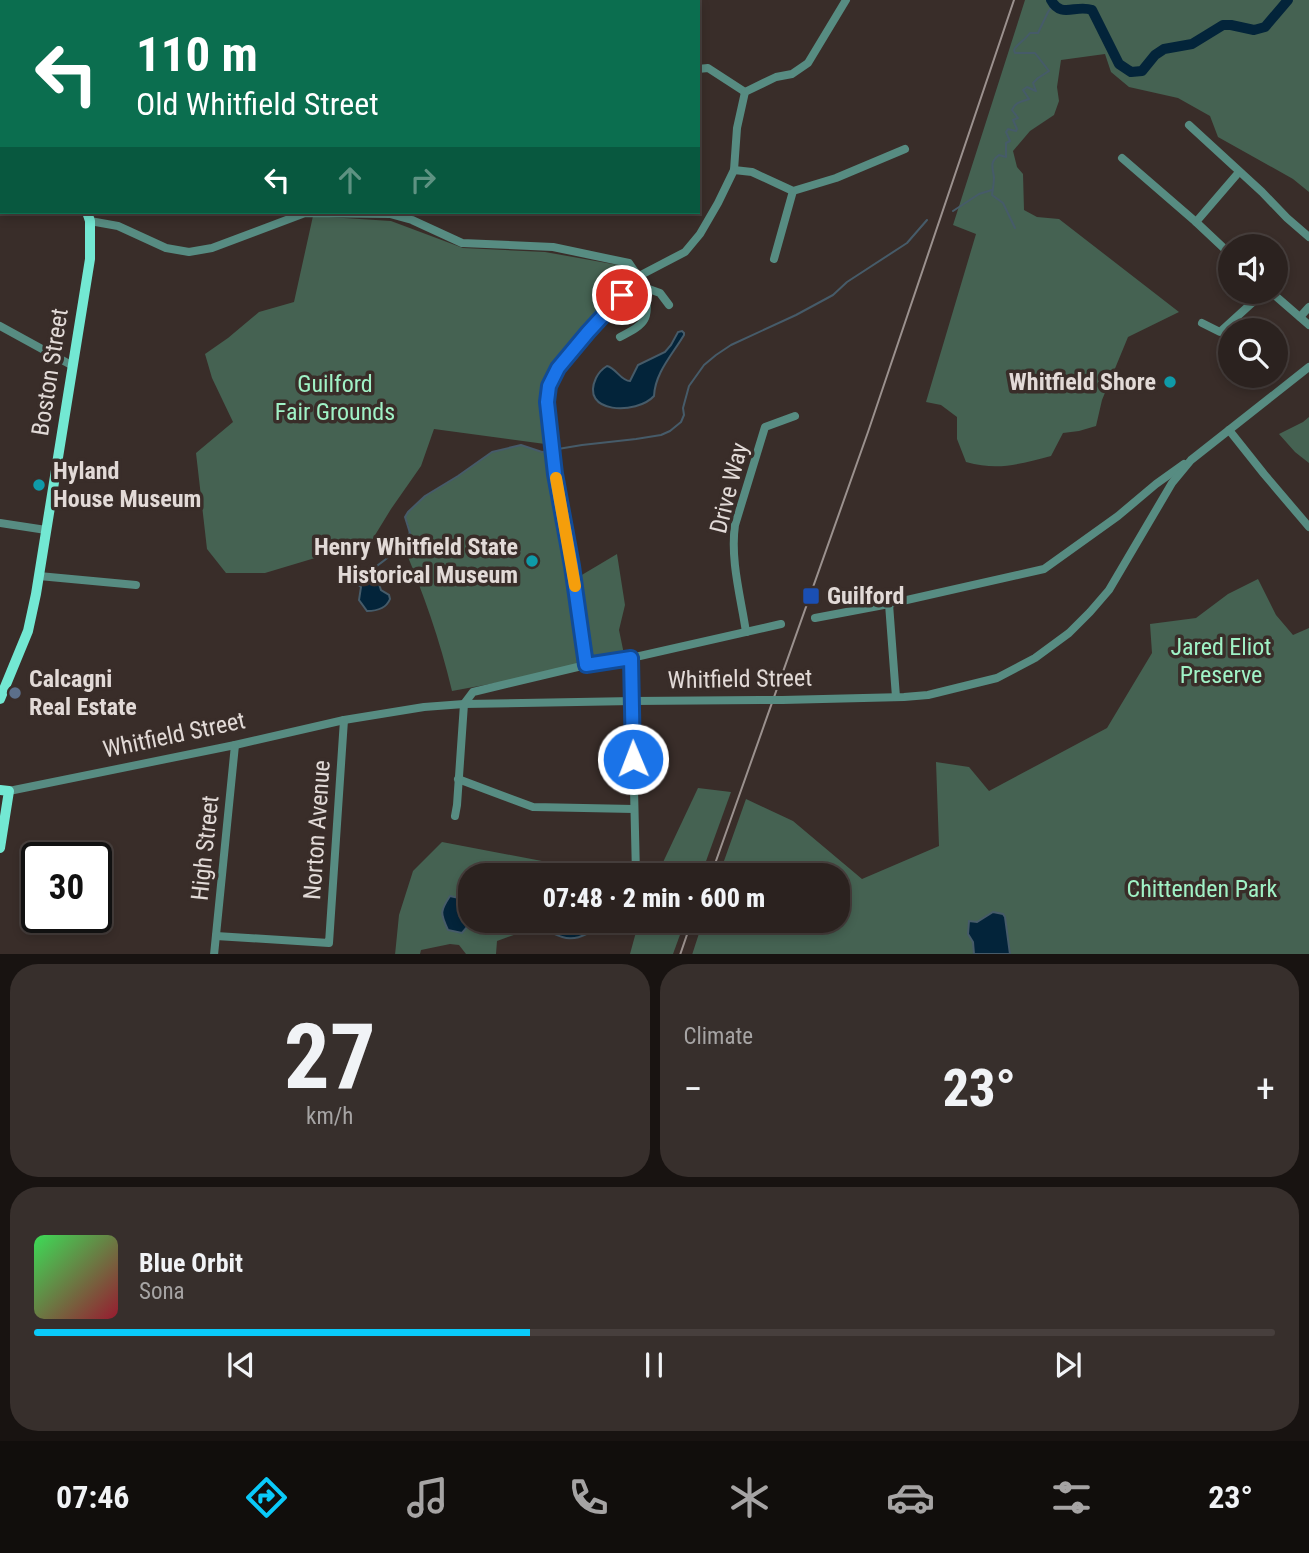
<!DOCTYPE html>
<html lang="en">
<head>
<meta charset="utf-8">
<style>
	body { margin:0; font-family:"Roboto Condensed",sans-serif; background:#372f2c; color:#f1f3f6; height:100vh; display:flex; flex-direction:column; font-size:26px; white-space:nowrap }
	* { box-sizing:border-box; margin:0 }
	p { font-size:23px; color:#a6a4a4 }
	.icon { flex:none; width:38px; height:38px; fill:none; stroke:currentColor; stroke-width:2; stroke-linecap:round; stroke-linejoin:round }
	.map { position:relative; height:954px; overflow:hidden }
	.side { display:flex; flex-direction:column; gap:10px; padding:10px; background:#181311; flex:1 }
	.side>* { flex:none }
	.guide { position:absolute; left:0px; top:0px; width:700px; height:214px; box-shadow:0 4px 10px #0003,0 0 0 2px #473f3d; background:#0b6e4f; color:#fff; overflow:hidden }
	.controls { position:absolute; left:1218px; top:234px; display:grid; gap:14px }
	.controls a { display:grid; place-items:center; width:70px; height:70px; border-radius:50%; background:#2b221f; box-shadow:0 4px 10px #0003,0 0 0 2px #473f3d; font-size:35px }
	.speed { position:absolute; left:21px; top:842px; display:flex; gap:14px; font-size:35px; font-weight:700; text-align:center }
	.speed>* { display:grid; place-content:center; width:91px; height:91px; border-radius:50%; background:#2b221f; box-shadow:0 4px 10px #0003,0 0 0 2px #473f3d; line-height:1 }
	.speed .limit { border:4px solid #111; border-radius:10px; background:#fff; color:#111 }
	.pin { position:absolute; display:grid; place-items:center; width:60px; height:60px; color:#fff; margin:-30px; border:4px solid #fff; border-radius:50%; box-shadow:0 2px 7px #0007 }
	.me { position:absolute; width:77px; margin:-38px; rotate:359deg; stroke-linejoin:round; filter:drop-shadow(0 0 5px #0008) }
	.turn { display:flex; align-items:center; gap:24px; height:147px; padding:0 21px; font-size:32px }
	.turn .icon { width:91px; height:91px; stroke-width:2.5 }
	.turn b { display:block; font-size:49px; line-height:60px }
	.lanes { display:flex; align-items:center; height:66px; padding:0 21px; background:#0003; justify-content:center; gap:35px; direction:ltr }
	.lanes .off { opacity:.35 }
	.big { font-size:52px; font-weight:800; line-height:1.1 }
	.side .card { flex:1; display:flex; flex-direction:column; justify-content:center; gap:10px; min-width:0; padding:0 24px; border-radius:28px; background:#372f2c }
	.side .dial { align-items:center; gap:0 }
	.dial b { font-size:91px; line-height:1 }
	.song { display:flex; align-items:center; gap:21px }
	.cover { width:84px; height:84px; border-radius:10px; background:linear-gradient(135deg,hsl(130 70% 55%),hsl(350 70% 35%)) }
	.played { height:7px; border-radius:4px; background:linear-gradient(90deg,#0acafa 40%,#473f3d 40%) }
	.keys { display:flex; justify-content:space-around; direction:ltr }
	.heat { display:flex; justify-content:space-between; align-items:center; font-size:38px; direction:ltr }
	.side .tiles { flex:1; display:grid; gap:10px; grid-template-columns:1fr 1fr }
	.card:last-child { grid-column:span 2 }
	.trip { position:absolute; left:458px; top:863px; width:392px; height:70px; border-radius:28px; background:#2b221f; box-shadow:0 4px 10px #0003,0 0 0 2px #473f3d; font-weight:800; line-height:70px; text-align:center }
	.tab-bar { display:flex; height:112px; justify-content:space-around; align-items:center; background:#110e0c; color:#a6a4a4 }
	.tab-bar .icon { width:49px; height:49px }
	.tab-bar .on { color:#0acafa }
	.tab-bar b { font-size:32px; color:#f1f3f6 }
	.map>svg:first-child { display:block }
	.green { fill:#456252 }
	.water { fill:#03243a; stroke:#465b69; stroke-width:2 }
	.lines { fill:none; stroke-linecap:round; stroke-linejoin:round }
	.stream { stroke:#465b69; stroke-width:2 }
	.river { stroke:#03243a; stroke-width:10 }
	.minor { stroke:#578c82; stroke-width:8 }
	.major { stroke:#73e8d3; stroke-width:10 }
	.rail { stroke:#9b918e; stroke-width:2 }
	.minor-bridge { stroke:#578c82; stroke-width:8 }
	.route-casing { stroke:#114b97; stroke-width:18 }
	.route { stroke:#1a73e8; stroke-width:12 }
	.slow { stroke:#f59e0b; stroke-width:12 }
	.culture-dot { fill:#0f9aa8; stroke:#392d29; stroke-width:2.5 }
	.transit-dot { fill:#1a4fb4; stroke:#392d29; stroke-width:2.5 }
	.service-dot { fill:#5c6f8a; stroke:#392d29; stroke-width:2.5 }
	.labels { text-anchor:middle; stroke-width:7; stroke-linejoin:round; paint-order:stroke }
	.street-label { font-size:24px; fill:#e2dad7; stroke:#392d29 }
	.poi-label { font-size:24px; font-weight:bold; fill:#e2dad7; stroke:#392d29; text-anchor:start }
	.park-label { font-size:24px; fill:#a0f2c6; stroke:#392d29 }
</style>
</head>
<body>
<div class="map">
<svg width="1309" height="955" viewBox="0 0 1309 955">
	<rect width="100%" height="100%" fill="#392d29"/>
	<g class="green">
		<path d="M1025,0H1309V192L1293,179L1218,137L1210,116L1178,98L1129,87L1111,72L1105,54L1061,60L1057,87L1059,101L1054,115L1030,131L1013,151L1017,167L1023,174L1024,210L1037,217L1059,219L1179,312L1128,337L1102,400L1096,426L1079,431L1063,433L1051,456C1019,464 999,471 966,462L957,439V417L941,405L926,402L976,234L953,225Z"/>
		<polygon points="313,216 391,221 463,248 545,252 618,265 629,276 544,381 545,444 434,429 421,466 391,509 372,540 359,554 315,558 265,573 226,573 207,549 196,453 233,422 212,378 205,354 228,338 259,312 294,302"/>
		<polygon points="1309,417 1309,463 1295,452 1279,434 1303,422"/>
		<path d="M521,445L542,452L552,450L575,579L617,554L625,605L619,630L625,659L452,691C440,640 423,592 403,545C410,533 411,530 405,517L408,512L425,496L458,476L492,452Z"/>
		<path d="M1258,579L1276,615L1293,635L1309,628V954H1010L1005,917C992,909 989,914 977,922L973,942L974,954L692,955L703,921L838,920V875H719L746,799L793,821L862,879L939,846L936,762L969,767L989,791L1107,728L1152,653L1150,624L1196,618L1228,594Z"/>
		<polygon points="698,788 731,792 701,875 657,875"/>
		<polygon points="442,842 568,866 607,875 471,875 471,920 525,921 525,931 497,941 496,954 466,954 459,945 450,944 421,950 420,954 395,955 399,915 413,871"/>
		<polygon points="639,921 685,921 673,954 630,954"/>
	</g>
	<g class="water">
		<path d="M682,331L684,333V335C672,355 655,373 654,396C637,415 579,414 596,378C599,372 602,369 607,366C616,368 621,381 630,381L638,365L665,352L671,345L678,332Z"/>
		<path d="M357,577L378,581L381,590L389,595L390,599C386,609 377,611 367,611L359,600L361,587L357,584L347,583Z"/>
		<path d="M450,896L459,898L461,918L468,926L462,933L448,930C440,913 440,911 450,896Z"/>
		<polygon points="993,912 1003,914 1005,917 1010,954 974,954 973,942 968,934 969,921 977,922"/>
		<path d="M536,921H535H604C579,945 561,943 536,921Z"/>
	</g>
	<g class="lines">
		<g class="stream">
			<polyline points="953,211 979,194 992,190"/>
			<path d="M1015,228L1003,203L992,195C993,189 994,183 994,177C992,166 990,162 999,155L1006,157V143L1010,141L1006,132L1008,129L1016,131L1017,129L1013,120L1018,118L1012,110C1016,101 1022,102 1029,99L1023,90L1027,87L1036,91L1033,83L1038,78L1049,71L1035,53H1015L1014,50C1016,45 1025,40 1030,33H1038L1048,12L1053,5"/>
			<polyline points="558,449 582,445 636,439 661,435 670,431 681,422 684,415 683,408 689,386 704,365 716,355 731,345 796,315 833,295 847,282 907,243 927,220"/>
			<path d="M360,578C379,564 398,553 410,533L405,517L408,512L425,496L458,476L492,452L521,445L542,452L548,451"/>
		</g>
		<path class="river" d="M1051,0C1061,19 1076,4 1092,10L1119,64L1131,72L1142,71L1155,55L1164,49L1192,44L1223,25H1231L1254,30L1265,27L1288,0"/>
		<g class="minor">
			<polyline points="260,2 266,0"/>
			<polyline points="698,69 708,68 745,92"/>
			<polyline points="0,111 2,110"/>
			<polyline points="1189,125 1262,192 1287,218 1309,237"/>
			<polyline points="1122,158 1196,222 1230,254"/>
			<polyline points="734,170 752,172 793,191 836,178 905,149"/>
			<polyline points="90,221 118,226 166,248 189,252 212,248 305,213 390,214 412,220 462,243 553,247 629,263 646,288 660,293 669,305"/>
			<polyline points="1196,222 1239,172"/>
			<polyline points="774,259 793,191"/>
			<polyline points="1271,292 1309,325"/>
			<polyline points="1300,317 1309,307"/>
			<polyline points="1202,323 1220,332 1264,292"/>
			<polyline points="0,326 73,366"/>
			<path d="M620,337C649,322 648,320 646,288"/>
			<polyline points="1229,430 1264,474 1309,527"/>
			<polyline points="0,523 46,530"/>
			<polyline points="39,576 136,585"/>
			<polyline points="889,604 896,697"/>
			<polyline points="815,618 889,604 1044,569 1118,516 1156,484 1184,464"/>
			<path d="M746,632C741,598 730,560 735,525L765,427L795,416"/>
			<polyline points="631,658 636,875"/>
			<polyline points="586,665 572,566 555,474 547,402 549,386 558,368 588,332 639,276 685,252 700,234 718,203 734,170 737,128 745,92 776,77 792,74 808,63 846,0"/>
			<polyline points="782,700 904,697 928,695 997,678 1035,658 1069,633 1090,612 1109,590 1172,483 1191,460 1309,367"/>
			<polyline points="458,779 533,807 634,809"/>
			<polyline points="9,791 235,745 344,720 424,707 464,704 633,701 761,700"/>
			<polyline points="455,816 457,805 464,704 473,692 586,665 631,658 781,624"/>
			<polyline points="216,936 329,943 344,720"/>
			<polyline points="214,955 235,745"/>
		</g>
		<g class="major">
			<polyline points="39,0 39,2"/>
			<polyline points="0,699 28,631 36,594 90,259 90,221 87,212"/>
			<polyline points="0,790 9,791 0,848"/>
		</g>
		<g class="rail">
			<polyline points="711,875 868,432 1014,0"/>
			<polyline points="680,955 692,920"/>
		</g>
		<polyline class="minor-bridge" points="761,700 782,700"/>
	</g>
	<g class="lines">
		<defs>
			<polyline id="route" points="622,295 588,332 558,368 549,386 547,402 555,474 572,566 586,665 631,658 633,759"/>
		</defs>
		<use href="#route" class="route-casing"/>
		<use href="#route" class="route"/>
		<polyline class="slow" points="556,478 575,586"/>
	</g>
	<g class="culture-dot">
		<circle cx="1170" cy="382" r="7"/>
		<circle cx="39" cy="485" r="7"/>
		<circle cx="532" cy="561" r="7"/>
	</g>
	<rect class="transit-dot" x="802" y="587" width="18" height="18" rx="3.5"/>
	<circle class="service-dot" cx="15" cy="693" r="7"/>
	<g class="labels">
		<g class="street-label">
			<text transform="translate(50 372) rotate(-81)" y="8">Boston Street</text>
			<text transform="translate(729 488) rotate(-76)" y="8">Drive Way</text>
			<text transform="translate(740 679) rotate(-1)" y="8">Whitfield Street</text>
			<text transform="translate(174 735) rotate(-12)" y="8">Whitfield Street</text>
			<text transform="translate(317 830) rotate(-86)" y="8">Norton Avenue</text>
			<text transform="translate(205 848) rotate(-84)" y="8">High Street</text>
		</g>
		<g class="poi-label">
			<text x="1156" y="390" text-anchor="end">Whitfield Shore</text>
			<text x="53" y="479">Hyland<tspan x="53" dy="28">House Museum</tspan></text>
			<text x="518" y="555" text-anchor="end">Henry Whitfield State<tspan x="518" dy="28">Historical Museum</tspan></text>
			<text x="827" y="604">Guilford</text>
			<text x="29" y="687">Calcagni<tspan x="29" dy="28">Real Estate</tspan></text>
		</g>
		<g class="park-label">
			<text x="335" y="392">Guilford<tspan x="335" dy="28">Fair Grounds</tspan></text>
			<text x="1221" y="655">Jared Eliot<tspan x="1221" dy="28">Preserve</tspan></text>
			<text x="1202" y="897">Chittenden Park</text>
		</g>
	</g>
</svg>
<div class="controls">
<a><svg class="icon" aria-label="sound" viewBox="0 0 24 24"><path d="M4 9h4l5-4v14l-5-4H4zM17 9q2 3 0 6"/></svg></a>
<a><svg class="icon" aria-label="search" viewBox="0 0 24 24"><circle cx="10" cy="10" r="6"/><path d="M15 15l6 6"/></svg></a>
</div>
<div class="speed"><div class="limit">30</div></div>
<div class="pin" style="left:622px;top:295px;background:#d93025"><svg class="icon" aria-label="arrive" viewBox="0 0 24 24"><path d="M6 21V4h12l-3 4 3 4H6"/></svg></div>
<svg class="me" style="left:633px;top:759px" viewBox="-20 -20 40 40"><circle r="17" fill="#1a73e8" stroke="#fff" stroke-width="3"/><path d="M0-11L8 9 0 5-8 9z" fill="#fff"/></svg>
<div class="trip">07:48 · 2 min · 600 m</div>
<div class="guide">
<div class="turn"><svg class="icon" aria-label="left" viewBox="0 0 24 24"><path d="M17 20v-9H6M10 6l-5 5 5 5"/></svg><div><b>110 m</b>Old Whitfield Street</div></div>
<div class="lanes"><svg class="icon" aria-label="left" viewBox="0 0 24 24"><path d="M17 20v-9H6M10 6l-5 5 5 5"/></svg><svg class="icon off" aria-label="ahead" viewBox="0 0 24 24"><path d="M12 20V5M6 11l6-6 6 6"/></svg><svg class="icon off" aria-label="right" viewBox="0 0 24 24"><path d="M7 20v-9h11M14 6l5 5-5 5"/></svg></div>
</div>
</div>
<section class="side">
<div class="tiles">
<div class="card dial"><b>27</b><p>km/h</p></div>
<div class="card"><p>Climate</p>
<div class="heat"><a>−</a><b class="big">23°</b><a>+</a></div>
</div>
<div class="card">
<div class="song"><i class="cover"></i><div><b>Blue Orbit</b><p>Sona</p></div></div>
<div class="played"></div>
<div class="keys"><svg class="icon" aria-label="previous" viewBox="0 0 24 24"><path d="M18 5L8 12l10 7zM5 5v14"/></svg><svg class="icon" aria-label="pause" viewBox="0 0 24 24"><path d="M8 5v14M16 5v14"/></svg><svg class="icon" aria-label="next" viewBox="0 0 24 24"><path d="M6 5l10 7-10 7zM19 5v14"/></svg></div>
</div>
</div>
</section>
<nav class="tab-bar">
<b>07:46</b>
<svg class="icon on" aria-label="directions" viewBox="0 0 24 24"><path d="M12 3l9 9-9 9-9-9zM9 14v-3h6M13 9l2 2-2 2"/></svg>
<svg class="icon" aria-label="music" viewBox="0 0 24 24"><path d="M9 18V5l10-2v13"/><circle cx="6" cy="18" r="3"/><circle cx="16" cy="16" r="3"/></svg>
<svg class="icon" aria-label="phone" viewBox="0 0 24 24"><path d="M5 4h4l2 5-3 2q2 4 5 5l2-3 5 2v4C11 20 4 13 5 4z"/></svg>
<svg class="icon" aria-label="climate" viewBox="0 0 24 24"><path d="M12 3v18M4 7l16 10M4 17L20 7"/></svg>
<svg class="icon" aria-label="car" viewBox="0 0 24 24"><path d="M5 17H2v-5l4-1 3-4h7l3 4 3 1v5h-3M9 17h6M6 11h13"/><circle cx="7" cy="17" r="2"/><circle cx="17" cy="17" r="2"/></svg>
<svg class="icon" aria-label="filters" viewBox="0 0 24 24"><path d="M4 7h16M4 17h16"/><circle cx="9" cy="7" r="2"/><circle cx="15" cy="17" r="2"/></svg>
<b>23°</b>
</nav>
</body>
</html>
